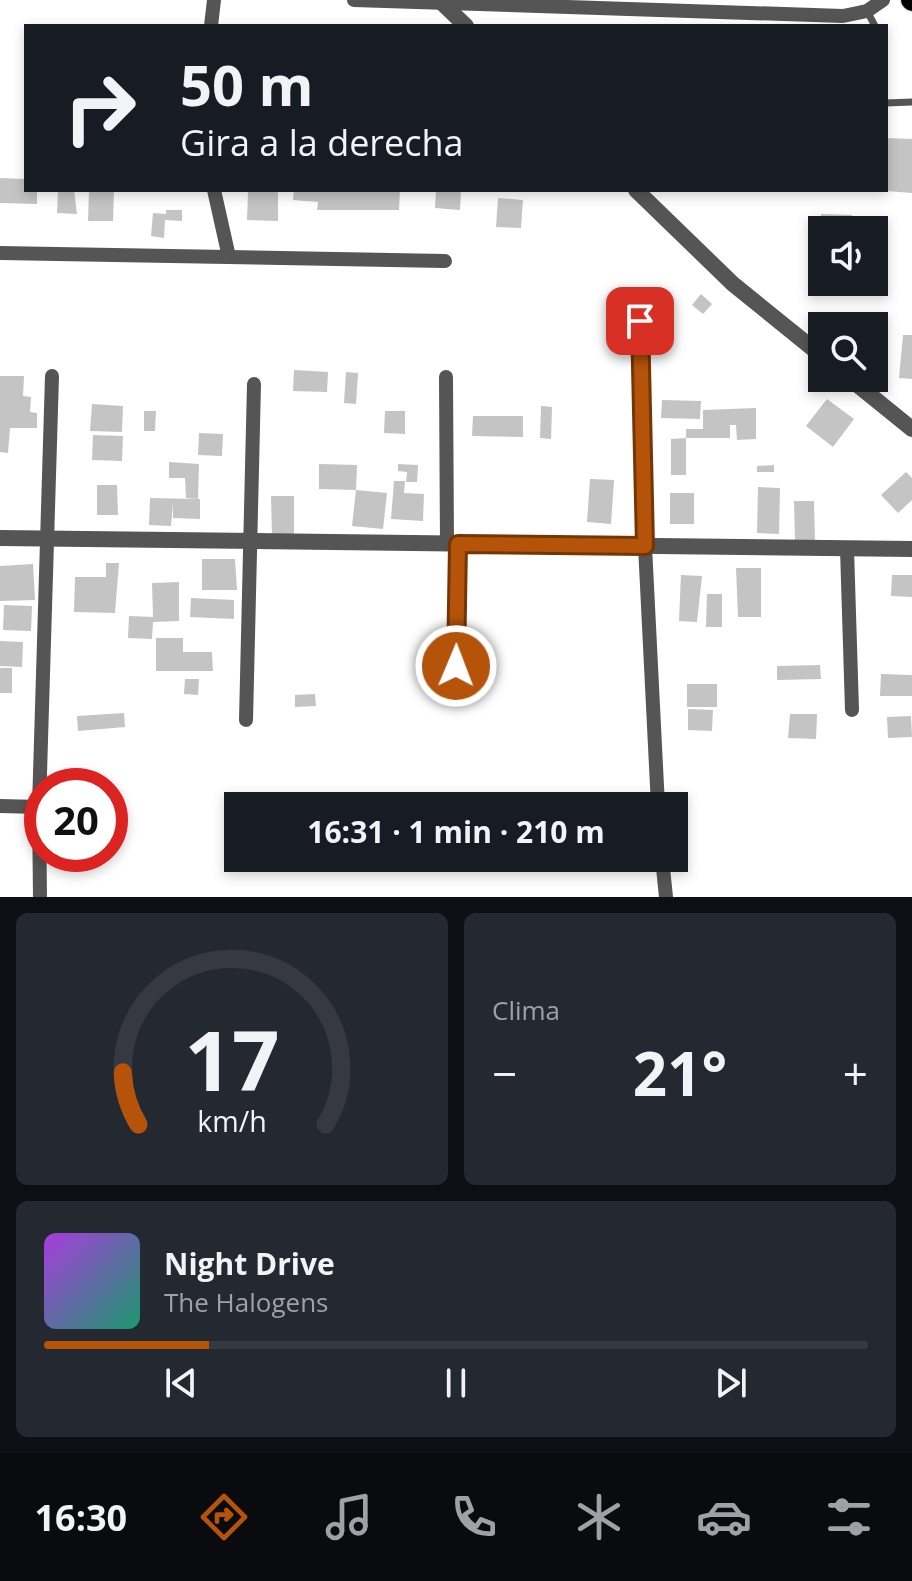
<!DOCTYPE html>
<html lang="es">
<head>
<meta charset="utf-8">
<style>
	body { margin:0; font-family:"Open Sans",sans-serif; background:#242831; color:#f1f3f6; height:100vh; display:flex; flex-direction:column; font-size:30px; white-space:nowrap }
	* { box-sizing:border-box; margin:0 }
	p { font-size:26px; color:#9ea1a6 }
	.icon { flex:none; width:44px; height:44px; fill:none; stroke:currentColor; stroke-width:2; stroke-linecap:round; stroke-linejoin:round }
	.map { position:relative; height:897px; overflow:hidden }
	.panel { display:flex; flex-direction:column; gap:16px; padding:16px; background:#0d0f14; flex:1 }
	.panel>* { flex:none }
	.hud { position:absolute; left:24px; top:24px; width:864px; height:168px; border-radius:0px; box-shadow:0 4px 12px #0003; background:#171b24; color:#f1f3f6; overflow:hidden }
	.fabs { position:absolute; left:808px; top:216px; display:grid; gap:16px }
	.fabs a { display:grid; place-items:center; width:80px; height:80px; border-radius:0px; background:#171b24; box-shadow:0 4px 12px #0003; font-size:40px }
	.speed { position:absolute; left:24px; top:768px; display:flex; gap:16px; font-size:40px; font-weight:700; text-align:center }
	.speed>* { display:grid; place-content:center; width:104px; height:104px; border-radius:50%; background:#171b24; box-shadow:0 4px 12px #0003; line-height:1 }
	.speed .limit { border:12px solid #d22; background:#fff; color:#111 }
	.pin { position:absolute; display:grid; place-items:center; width:68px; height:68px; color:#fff; margin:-34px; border-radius:16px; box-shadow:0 4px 12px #0006 }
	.me { position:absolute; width:88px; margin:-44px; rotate:1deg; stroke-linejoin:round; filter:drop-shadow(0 0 6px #0008) }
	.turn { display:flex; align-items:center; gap:28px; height:168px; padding:0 24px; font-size:36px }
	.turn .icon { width:104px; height:104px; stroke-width:2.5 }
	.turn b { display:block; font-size:56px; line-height:68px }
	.big { font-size:60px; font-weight:700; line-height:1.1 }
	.panel .card { flex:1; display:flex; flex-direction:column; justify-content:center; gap:12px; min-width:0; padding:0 28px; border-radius:12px; background:#242831 }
	.panel .dial { align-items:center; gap:0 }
	.dial svg { height:208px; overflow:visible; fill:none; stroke:#363941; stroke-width:7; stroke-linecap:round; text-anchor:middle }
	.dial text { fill:#f1f3f6; stroke:none }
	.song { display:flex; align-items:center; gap:24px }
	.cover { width:96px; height:96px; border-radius:12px; background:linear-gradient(135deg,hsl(280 70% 55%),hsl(160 70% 35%)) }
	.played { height:8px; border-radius:4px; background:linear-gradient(90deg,#b45309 20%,#363941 20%) }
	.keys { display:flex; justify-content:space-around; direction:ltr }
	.heat { display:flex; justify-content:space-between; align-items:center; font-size:44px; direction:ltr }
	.panel .tiles { flex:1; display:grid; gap:16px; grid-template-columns:1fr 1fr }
	.card:last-child { grid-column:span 2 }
	.trip { position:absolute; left:224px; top:792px; width:464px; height:80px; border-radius:0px; background:#171b24; box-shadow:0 4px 12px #0003; font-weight:700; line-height:80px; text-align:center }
	.tabs { display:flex; height:128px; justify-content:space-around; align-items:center; background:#090b0e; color:#9ea1a6 }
	.tabs .icon { width:56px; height:56px }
	.tabs .current { color:#b45309 }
	.tabs b { font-size:36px; color:#f1f3f6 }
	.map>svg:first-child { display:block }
	.building { fill:#c4c4c4 }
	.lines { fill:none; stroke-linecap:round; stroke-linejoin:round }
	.primary-casing { stroke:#dbdbdb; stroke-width:22 }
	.service { stroke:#555; stroke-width:7 }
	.minor { stroke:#555; stroke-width:14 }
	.tertiary { stroke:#555; stroke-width:16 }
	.primary { stroke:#000; stroke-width:20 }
	.route-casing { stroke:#753606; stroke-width:20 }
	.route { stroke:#b45309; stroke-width:14 }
</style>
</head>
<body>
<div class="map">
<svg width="912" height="897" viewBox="0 0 912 897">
	<rect width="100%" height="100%" fill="#fff"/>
	<g class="building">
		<polygon points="886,138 912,139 912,193 886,191"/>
		<polygon points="0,178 26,179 26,190 37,190 37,204 0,203"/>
		<polygon points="58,190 74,190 77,214 57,213"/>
		<polygon points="89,190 114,190 113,221 88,221"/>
		<polygon points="294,190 400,190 399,210 317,210 318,202 293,200"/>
		<polygon points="436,190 461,190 460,210 435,208"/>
		<polygon points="248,192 278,192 278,221 247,220"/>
		<polygon points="498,198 523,200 521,228 496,227"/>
		<polygon points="166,210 182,210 182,221 165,220 164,238 151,236 153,213 166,214"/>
		<polygon points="821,214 852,215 852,230 821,230"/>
		<polygon points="701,294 712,304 703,314 692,305"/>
		<polygon points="903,335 912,335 912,379 899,378"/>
		<polygon points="294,370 328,372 327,392 293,391"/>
		<polygon points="346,372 358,373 356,404 344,403"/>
		<polygon points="0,376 24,376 23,396 31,397 30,412 37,413 37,428 10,428 8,453 0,452"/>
		<polygon points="827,399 854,419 833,447 806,426"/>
		<polygon points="662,400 701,401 700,419 661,418"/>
		<polygon points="92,404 123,406 122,432 90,431"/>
		<polygon points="541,406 552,407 551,439 540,438"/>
		<polygon points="756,408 756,439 737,440 736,425 730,425 730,438 686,438 686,429 703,429 703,410"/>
		<polygon points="144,411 156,411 155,431 144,431"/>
		<polygon points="385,411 405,411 405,434 384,433"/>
		<polygon points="473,416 523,416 523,437 472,436"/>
		<polygon points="199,433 223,434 222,456 198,455"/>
		<polygon points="93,435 123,436 122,461 92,460"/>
		<polygon points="686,438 686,475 671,475 671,439"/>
		<polygon points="169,462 199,464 198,499 186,498 185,478 169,478"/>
		<polygon points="319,464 357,465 356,490 319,489"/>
		<polygon points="398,464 418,465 417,482 406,482 407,472 398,471"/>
		<polygon points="774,465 774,472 757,472 757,466"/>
		<polygon points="906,472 912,478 912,500 898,513 881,495"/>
		<polygon points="590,479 614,480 611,524 587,522"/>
		<polygon points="394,481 405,481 404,493 424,494 423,521 391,519"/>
		<polygon points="97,485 117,485 118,515 97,515"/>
		<polygon points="758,487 780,488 779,534 757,533"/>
		<polygon points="356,490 387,493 383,529 352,526"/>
		<rect x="670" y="493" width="24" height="31"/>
		<polygon points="271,496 294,496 294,537 272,537"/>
		<polygon points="150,498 200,499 200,519 173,518 173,503 171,526 149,525"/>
		<polygon points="794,501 814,501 815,542 795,542"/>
		<polygon points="202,559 235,559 237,590 202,590"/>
		<polygon points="106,563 119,563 115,613 74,612 75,577 106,577"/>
		<polygon points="33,564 35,600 0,601 0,566"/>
		<polygon points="736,568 761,568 761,617 738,617"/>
		<polygon points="681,575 702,576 697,622 679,621"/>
		<polygon points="892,575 912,575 912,597 891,596"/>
		<polygon points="179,582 179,621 153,622 152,639 128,638 129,616 153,617 152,583"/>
		<polygon points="707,594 722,594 722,627 706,627"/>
		<polygon points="191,598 234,600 234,619 190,617"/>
		<polygon points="4,605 32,606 31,631 3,630"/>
		<polygon points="156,638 183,638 183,652 212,652 213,671 156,671"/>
		<polygon points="0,641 23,642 22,667 0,666"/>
		<polygon points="820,665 821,679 777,680 777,666"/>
		<rect x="0" y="668" width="12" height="25"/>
		<polygon points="881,674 912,675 912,696 880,696"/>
		<polygon points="185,679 199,679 198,695 184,694"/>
		<rect x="687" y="684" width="30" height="23"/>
		<polygon points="315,694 316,706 295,707 295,695"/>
		<polygon points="688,709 713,710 712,731 688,730"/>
		<polygon points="124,713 125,727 78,731 77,716"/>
		<polygon points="790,714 817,714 816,739 788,738"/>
		<polygon points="911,716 912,737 888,738 887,717"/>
	</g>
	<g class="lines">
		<defs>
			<polyline id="primary" points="911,0 912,1"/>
		</defs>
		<use href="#primary" class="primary-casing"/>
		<g class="service">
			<polyline points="867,11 875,26"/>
			<polyline points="886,103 912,102"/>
			<polyline points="456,666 458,544"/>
		</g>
		<g class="minor">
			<polyline points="354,0 843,16 867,11 883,0"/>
			<polyline points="211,26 214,0"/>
			<polyline points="214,190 229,257"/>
			<polyline points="0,253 445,261"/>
			<polyline points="640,321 645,546 658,806"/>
			<polyline points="446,377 447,544"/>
			<polyline points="847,549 852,710"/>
			<polyline points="246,720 254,384"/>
			<polyline points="0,806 39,807"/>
			<polyline points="662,858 666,897"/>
			<polyline points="40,897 39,807 52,376"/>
		</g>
		<g class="tertiary">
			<polyline points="439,0 466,26"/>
			<polyline points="636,190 733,284 822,356"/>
			<polyline points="849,378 912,429"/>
			<polyline points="0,538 912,549"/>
		</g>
		<use href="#primary" class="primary"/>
	</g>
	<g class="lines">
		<defs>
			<polyline id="route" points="456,666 458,544 645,546 640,321"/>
		</defs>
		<use href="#route" class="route-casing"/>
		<use href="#route" class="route"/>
	</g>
</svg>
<div class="fabs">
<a><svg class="icon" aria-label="sound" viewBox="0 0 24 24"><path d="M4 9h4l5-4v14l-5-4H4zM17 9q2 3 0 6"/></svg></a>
<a><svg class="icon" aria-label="search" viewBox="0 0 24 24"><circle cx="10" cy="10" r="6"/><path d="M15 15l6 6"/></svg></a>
</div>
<div class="speed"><div class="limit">20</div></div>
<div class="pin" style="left:640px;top:321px;background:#d93025"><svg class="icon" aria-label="arrive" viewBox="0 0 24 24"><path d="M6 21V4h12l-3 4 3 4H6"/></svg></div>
<svg class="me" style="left:456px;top:666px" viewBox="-20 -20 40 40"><circle r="17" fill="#b45309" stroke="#fff" stroke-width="3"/><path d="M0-11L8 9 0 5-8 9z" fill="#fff"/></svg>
<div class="trip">16:31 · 1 min · 210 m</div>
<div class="hud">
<div class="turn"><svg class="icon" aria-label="right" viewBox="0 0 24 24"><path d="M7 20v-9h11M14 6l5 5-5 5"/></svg><div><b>50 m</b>Gira a la derecha</div></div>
</div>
</div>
<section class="panel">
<div class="tiles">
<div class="card dial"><svg viewBox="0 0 100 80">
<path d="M14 69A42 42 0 1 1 86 69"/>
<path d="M14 69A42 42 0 0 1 8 49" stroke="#b45309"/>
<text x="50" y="56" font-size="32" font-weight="700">17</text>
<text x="50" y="72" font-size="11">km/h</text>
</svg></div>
<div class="card"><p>Clima</p>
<div class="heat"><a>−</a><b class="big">21°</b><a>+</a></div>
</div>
<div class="card">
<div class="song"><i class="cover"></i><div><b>Night Drive</b><p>The Halogens</p></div></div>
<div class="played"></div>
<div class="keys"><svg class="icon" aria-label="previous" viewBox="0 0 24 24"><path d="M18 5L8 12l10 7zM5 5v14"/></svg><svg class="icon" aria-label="pause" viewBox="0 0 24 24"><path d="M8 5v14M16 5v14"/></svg><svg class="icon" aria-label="next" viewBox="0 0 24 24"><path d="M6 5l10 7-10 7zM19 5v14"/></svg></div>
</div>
</div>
</section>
<nav class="tabs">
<b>16:30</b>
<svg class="icon current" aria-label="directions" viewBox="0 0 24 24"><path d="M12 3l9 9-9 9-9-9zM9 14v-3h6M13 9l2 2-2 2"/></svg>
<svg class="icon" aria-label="music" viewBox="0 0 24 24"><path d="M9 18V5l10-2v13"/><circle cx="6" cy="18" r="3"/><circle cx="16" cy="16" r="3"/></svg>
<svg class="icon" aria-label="phone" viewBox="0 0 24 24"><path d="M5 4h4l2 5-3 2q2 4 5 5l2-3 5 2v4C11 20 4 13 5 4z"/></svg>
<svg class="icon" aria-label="climate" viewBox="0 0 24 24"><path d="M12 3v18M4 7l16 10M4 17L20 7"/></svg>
<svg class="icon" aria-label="car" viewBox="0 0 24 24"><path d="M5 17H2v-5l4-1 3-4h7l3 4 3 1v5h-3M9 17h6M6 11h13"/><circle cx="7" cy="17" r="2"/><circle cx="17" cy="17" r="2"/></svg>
<svg class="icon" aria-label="filters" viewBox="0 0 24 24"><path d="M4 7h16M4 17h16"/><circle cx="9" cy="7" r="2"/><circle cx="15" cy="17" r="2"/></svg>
</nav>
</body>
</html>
